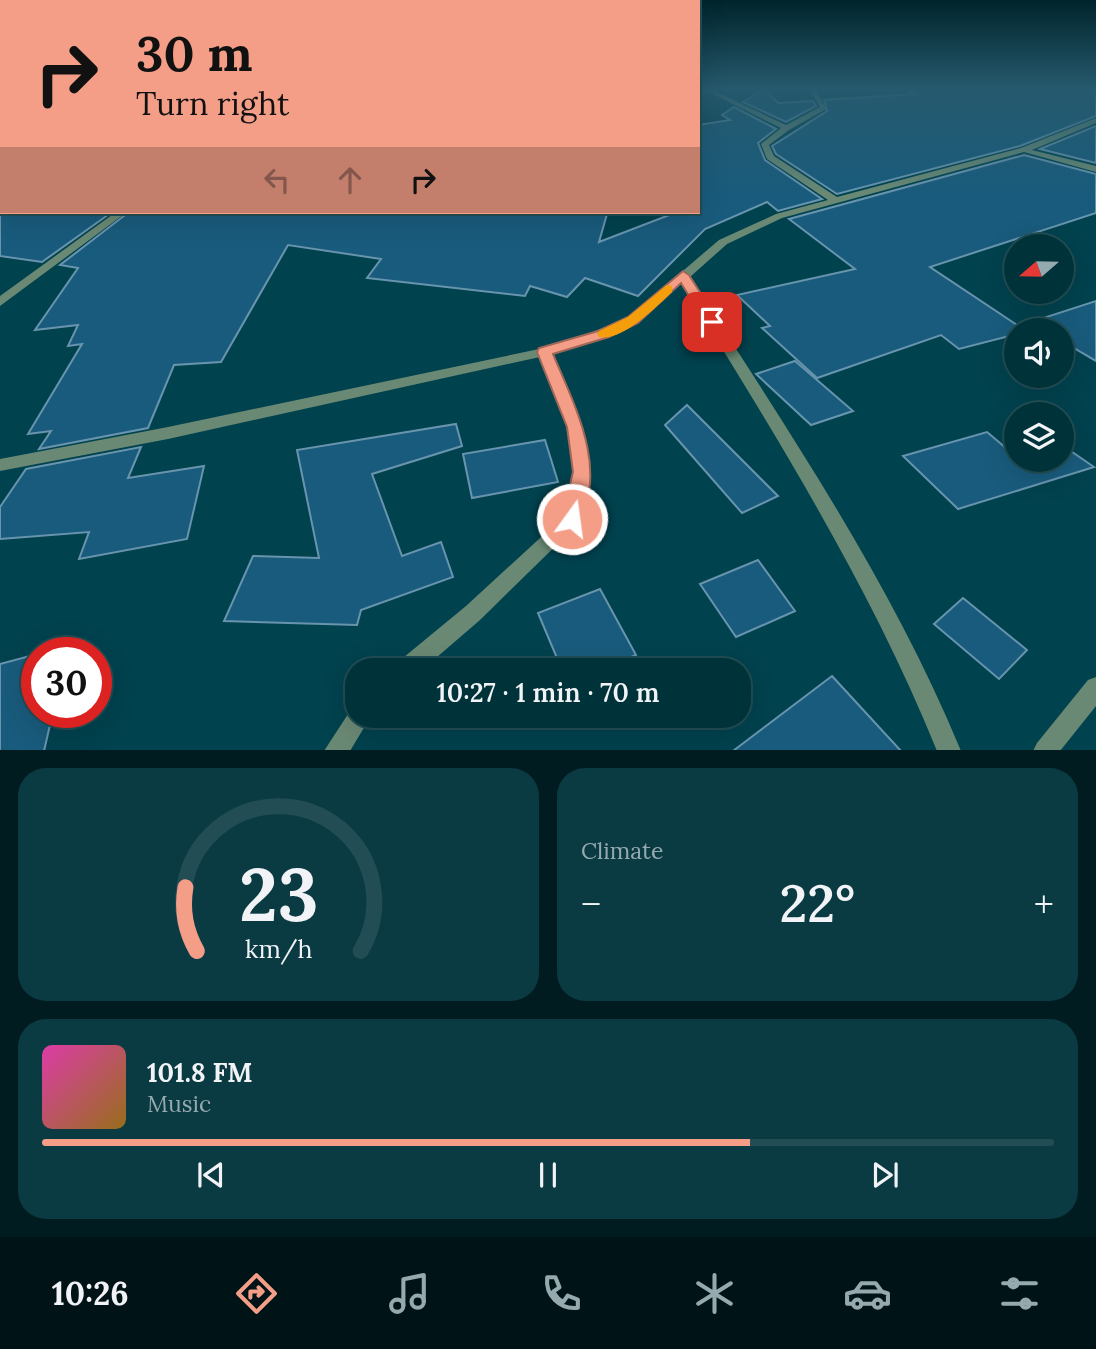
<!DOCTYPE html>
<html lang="en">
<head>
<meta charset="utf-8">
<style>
	body { margin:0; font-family:Lora,serif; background:#0a3a42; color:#f1f3f6; height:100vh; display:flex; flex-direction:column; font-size:26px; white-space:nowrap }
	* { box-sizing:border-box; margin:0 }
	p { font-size:23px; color:#95aaaf }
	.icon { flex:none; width:38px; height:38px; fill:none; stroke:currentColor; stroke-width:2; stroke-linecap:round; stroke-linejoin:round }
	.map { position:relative; height:750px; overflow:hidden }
	.drawer { display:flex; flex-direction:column; gap:18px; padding:18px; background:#001c20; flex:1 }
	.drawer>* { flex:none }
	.top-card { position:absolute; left:0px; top:0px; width:700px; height:214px; box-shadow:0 7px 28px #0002,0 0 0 2px #224d54; background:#f49e88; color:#111; overflow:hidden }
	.needle { width:46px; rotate:250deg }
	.buttons { position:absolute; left:1004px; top:234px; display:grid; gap:14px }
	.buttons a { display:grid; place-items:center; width:70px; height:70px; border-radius:50%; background:#00323a; box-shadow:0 7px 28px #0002,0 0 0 2px #224d54; font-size:35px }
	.speed { position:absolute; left:21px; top:637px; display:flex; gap:14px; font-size:35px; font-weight:700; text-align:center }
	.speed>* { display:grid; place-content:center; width:91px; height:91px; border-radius:50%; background:#00323a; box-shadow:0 7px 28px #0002,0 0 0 2px #224d54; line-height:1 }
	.speed .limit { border:10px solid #d22; background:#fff; color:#111 }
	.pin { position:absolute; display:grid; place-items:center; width:60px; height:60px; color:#fff; margin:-30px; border-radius:14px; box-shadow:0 4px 10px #0006 }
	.me { position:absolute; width:77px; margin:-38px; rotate:14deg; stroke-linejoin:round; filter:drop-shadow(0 0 5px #0008) }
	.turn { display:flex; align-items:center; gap:24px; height:147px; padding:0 21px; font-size:32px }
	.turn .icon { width:91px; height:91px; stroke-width:2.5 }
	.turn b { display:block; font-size:49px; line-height:60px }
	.lanes { display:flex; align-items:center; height:66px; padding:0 21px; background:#0003; justify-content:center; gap:35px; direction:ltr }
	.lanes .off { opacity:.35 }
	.big { font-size:52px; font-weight:600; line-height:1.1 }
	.drawer .widget { flex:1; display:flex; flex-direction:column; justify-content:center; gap:10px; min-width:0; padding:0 24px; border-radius:28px; background:#0a3a42 }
	.drawer .dial { align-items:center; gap:0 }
	.dial svg { height:182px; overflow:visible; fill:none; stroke:#224d54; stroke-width:7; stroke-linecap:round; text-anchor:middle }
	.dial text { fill:#f1f3f6; stroke:none }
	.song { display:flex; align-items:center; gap:21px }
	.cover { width:84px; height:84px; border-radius:10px; background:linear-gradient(135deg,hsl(320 70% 55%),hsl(40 70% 35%)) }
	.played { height:7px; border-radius:4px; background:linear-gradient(90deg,#f49e88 70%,#224d54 70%) }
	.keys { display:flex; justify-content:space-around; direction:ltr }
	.heat { display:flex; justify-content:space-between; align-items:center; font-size:38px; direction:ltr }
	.drawer .tiles { flex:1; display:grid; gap:18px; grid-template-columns:1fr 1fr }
	.widget:last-child { grid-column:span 2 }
	.trip { position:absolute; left:345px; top:658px; width:406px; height:70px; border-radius:28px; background:#00323a; box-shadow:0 7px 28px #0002,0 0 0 2px #224d54; font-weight:600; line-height:70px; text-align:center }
	.tab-bar { display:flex; height:112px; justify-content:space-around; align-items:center; background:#001417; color:#95aaaf }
	.tab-bar .icon { width:49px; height:49px }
	.tab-bar .selected { color:#f49e88 }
	.tab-bar b { font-size:32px; color:#f1f3f6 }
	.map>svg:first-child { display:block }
	.building { fill:#195b7c; stroke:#6894ae; stroke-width:2 }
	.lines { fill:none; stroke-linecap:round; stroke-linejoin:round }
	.minor { fill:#6a8974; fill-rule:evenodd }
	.route { fill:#f49e88; stroke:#9f6758; stroke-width:2 }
	.slow { fill:#f59e0b }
</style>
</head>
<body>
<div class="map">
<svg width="1096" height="751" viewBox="0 0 1096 751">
	<rect width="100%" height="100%" fill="#00424e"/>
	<g class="building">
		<polygon points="764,89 778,103 813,101 816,106 786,122 743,102"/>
		<polygon points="905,89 1096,89 1096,116 1020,146 837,194 776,154 772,146 827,111 824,100 915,94"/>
		<polygon points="734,107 776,129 758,143 765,160 822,199 778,211 767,202 705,229 638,296 585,278 567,297 530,286 525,296 367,278 381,259 288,245 221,362 174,365 148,428 39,449 51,431 28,434 82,344 68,346 78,325 35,330 78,268 60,265 129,212 578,212 607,214 599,242 677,212 698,212 698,125 730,120 722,115"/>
		<polygon points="1096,126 1096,163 1040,149"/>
		<polygon points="1024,155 1096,174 1096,213 930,267 1026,331 1017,331 1017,334 959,349 941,335 817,378 762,328 770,326 737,295 855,269 789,219"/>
		<polygon points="0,212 112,212 42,262 0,256"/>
		<polygon points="1096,301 1096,361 1062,341 1062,331 1046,331 1031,322"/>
		<polygon points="795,361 853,411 811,425 756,374"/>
		<polygon points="687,405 778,496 742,513 665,425"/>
		<polygon points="456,424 462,446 372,474 402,556 441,542 453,577 361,610 357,625 224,621 253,556 319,558 297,450"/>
		<polygon points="987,432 1006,448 1017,444 1017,460 1062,460 1062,445 1094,467 958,509 903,456"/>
		<polygon points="545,440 558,482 472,498 463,454"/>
		<polygon points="141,447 128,478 204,466 187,539 79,559 89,532 0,539 0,507 26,469"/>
		<polygon points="758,560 795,611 736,637 700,584"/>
		<polygon points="600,589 636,655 600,670 562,670 538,613"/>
		<polygon points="963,598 1027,650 999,679 934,624"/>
		<polygon points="37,654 37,712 53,712 44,751 0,751 0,664"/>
		<polygon points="832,676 901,751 733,751"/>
	</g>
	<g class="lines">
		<g class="minor">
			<path d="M703,89H710L786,125L820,107L810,89H816L826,109L789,130L769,145L774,156L837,197L1021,148L1096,118V123L1032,150L1096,166V172L1024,152L782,218L727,244L690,277C788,431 891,581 961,751H937C870,585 775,435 682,283L637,323L608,337L553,354L583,427L590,472L581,519L578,524L480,620L422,670H395L398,662L466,606L564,516L574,472L567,427L540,357L168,439L0,471V459L168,427L563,344L629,317L719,240L776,214L828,200L767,159L761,144L781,128Z"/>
			<polygon points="0,140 2,140 0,145"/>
			<polygon points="116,212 127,212 0,306 0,296"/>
			<polygon points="1096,677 1096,706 1060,751 1033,751 1037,743 1088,680"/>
			<polygon points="357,706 357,716 371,716 350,751 324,751 352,708"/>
		</g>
	</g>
	<linearGradient id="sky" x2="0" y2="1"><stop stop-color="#00242b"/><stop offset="0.46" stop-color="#265a6e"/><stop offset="1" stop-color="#265a6e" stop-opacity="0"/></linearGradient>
	<rect width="1096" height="194" fill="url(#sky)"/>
	<path class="route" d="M683,271L689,275L719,322L717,325H707L681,283L638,323L609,337L553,354C575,407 608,467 579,524L572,527L565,524L562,519L573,472L567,427L537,352L539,348L598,331L628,317Z"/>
	<path class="slow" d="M667,285L672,286V292C656,307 622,342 599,337L597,334L599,331L628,317Z"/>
</svg>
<div class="buttons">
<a><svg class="needle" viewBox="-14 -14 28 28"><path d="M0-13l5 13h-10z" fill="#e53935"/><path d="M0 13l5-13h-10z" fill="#95aaaf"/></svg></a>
<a><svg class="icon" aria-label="sound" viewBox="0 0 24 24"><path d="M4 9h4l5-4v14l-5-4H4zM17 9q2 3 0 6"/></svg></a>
<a><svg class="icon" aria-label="layers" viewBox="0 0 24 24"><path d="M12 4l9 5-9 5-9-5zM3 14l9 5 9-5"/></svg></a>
</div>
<div class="speed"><div class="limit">30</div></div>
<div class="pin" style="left:712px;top:322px;background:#d93025"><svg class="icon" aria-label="arrive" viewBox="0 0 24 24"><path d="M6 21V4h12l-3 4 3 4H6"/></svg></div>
<svg class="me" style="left:572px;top:519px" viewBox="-20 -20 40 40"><circle r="17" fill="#f49e88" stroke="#fff" stroke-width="3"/><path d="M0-11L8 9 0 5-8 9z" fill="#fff"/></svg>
<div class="trip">10:27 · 1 min · 70 m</div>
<div class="top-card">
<div class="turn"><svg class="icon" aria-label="right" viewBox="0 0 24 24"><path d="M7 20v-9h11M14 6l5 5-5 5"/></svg><div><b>30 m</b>Turn right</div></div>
<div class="lanes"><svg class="icon off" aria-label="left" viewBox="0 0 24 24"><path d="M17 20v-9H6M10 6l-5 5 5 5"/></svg><svg class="icon off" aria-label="ahead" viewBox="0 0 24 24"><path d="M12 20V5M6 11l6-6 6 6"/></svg><svg class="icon" aria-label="right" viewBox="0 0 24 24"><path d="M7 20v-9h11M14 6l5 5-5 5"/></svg></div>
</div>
</div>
<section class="drawer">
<div class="tiles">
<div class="widget dial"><svg viewBox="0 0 100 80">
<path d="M14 69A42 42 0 1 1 86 69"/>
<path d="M14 69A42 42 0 0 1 9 41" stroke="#f49e88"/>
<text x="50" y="56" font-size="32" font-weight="700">23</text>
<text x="50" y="72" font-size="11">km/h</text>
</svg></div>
<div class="widget"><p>Climate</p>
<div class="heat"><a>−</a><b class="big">22°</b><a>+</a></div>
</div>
<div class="widget">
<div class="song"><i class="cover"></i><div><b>101.8 FM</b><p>Music</p></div></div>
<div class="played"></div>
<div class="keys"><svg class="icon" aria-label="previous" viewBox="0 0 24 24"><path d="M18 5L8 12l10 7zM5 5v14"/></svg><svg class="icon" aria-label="pause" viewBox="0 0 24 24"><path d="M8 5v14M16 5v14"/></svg><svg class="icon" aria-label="next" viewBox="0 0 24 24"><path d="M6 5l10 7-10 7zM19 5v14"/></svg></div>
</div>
</div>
</section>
<nav class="tab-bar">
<b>10:26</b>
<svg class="icon selected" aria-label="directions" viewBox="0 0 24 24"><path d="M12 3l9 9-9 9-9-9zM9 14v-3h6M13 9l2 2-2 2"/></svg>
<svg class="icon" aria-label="music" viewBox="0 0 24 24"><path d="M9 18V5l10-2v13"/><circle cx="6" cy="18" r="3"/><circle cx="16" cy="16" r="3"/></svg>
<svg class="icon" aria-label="phone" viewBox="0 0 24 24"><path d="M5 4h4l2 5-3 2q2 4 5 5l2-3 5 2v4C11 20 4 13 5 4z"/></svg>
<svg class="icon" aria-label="climate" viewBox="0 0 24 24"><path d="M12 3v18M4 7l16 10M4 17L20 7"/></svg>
<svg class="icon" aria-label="car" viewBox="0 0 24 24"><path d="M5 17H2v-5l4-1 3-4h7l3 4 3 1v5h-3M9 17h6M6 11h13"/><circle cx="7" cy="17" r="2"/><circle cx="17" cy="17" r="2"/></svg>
<svg class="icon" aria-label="filters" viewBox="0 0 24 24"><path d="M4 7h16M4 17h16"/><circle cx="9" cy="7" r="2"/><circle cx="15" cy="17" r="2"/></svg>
</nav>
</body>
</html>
